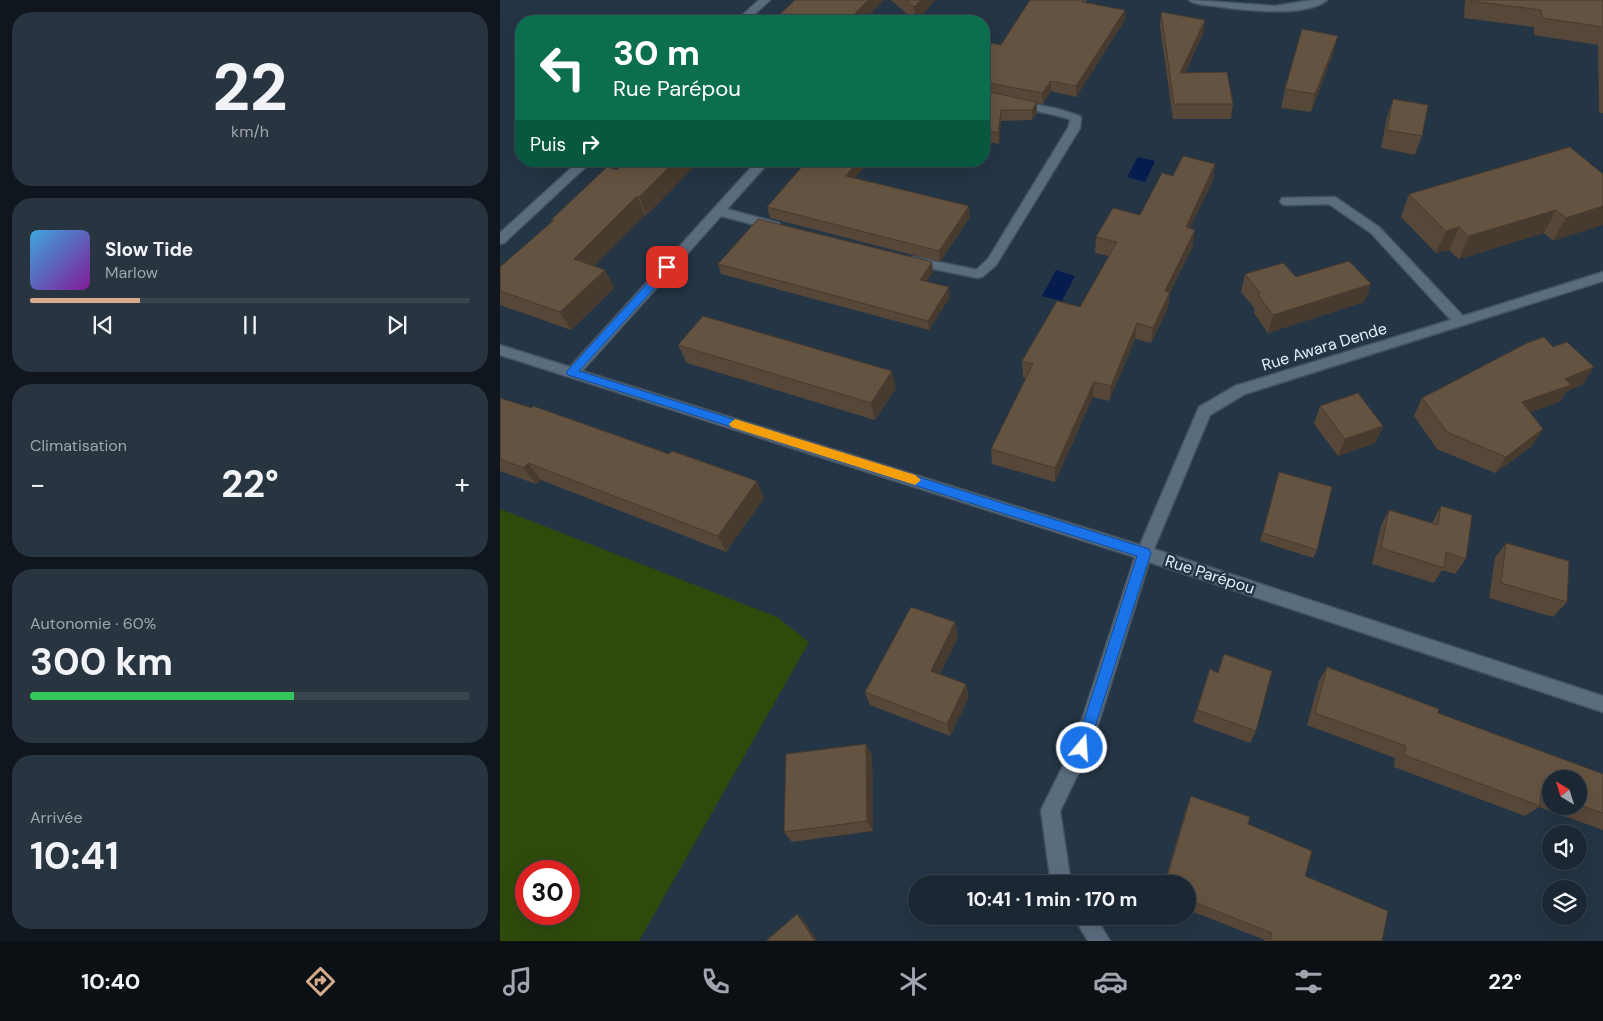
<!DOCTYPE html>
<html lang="fr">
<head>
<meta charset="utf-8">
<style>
	body { margin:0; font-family:"DM Sans",sans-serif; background:#283440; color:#f1f3f6; height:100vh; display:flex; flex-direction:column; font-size:19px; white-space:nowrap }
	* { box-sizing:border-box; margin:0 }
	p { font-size:16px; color:#a0a6ac }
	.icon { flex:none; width:28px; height:28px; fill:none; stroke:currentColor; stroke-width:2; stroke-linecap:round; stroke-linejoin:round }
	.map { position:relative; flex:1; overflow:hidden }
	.side { display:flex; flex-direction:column; gap:12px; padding:12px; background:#0f161d; width:500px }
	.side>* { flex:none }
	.hud { position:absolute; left:15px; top:15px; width:475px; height:152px; border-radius:20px; box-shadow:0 5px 20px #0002,0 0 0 1px #39444f; background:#0b6e4f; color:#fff; overflow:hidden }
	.needle { width:32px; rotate:322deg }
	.controls { position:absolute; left:1042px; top:770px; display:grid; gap:10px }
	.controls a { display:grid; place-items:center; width:45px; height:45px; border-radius:50%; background:#1b2834; box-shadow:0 5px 20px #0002,0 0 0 1px #39444f; font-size:25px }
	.speed { position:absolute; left:15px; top:860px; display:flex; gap:10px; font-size:25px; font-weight:700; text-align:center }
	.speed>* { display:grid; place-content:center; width:65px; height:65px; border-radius:50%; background:#1b2834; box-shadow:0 5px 20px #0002,0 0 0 1px #39444f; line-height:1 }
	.speed .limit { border:8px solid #d22; background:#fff; color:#111 }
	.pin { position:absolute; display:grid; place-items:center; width:42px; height:42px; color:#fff; margin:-21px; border-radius:10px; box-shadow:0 2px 8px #0006 }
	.me { position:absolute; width:55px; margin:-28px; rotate:18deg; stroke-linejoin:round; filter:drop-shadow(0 0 4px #0008) }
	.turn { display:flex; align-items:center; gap:18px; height:105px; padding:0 15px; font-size:22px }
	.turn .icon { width:65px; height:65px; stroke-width:2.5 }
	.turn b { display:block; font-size:35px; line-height:42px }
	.then { display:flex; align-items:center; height:48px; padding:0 15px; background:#0003; gap:10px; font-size:19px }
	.big { font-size:38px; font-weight:700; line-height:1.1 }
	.side .card { flex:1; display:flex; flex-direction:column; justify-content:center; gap:8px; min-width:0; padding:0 18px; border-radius:20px; background:#283440 }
	.side .dial { align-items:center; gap:0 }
	.dial b { font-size:65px; line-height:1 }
	.song { display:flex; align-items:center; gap:15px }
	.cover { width:60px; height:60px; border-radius:8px; background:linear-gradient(135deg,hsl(200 70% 55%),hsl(290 70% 35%)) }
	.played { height:5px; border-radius:2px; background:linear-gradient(90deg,#d6ab8b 25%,#39444f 25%) }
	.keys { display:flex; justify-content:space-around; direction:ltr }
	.heat { display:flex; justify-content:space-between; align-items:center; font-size:28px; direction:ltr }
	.charge { height:8px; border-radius:4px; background:linear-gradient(90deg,#34c759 60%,#39444f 0) }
	.trip { position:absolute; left:408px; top:875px; width:288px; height:50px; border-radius:25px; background:#1b2834; box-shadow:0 5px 20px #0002,0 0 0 1px #39444f; font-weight:700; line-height:50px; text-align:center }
	.tabs { display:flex; height:80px; justify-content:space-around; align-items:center; background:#0b1015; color:#a0a6ac }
	.tabs .icon { width:35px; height:35px }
	.tabs .on { color:#d6ab8b }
	.tabs b { font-size:22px; color:#f1f3f6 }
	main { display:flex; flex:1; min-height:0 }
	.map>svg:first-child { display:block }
	.green { fill:#2e4b0c; fill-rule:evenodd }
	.water { fill:#061c4f }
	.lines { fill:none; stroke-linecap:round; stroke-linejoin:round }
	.lane-casing { stroke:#455361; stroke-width:3 }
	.street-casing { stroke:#455361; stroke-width:3 }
	.lane { fill:#5a6d7f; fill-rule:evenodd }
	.street { fill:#5a6d7f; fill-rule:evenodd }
	.wall { fill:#574738; fill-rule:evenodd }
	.shaded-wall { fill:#473a2e }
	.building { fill:#655341; stroke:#473a2e }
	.route { fill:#1a73e8; stroke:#114b97 }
	.slow { fill:#f59e0b }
	.labels { text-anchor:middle; stroke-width:5; stroke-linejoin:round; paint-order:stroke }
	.street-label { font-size:16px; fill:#e6f0fb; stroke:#243545 }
</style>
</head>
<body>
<main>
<section class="side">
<div class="card dial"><b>22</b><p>km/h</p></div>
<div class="card">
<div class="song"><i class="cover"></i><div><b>Slow Tide</b><p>Marlow</p></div></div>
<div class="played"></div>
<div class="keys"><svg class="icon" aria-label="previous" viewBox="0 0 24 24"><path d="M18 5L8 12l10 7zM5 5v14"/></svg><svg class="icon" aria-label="pause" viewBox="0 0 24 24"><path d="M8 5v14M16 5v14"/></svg><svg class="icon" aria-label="next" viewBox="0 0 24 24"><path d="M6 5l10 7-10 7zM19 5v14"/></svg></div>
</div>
<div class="card"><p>Climatisation</p>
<div class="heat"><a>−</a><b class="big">22°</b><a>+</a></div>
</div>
<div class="card"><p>Autonomie · 60%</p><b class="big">300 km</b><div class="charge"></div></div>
<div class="card"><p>Arrivée</p><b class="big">10:41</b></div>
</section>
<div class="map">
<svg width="1103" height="941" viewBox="0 0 1103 941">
	<rect width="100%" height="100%" fill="#243545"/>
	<path class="green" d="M0,509L277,617L309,642L139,941H0ZM26,871H69V914H26Z"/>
	<g class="water">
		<polygon points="638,157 655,161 645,182 627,177"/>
		<polygon points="556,270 575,276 562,301 542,296"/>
	</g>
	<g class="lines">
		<defs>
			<polygon id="lane" points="576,115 581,118 580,128 496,265 482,277 474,277 472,274 488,259 568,128 571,118"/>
			<g id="street">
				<polygon points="259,0 270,0 247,21 236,21"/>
				<path d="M689,0L775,6L812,0H827C806,18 741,10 715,6C707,5 695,5 689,0Z"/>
				<polygon points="484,94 558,109 580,116 581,118 576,121 555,115 484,100"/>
				<polygon points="79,161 92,161 4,243 0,244 0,233"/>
				<polygon points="257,161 270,161 227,209 279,223 281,226 279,229 275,230 221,216 82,371 640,545 699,407 735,386 951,320 871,233 829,204 786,205 782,204 780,201 782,198 835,197 879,227 963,316 1103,272 1103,281 745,394 710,415 654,549 1103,696 1103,712 649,562 591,747 560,811 571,884 551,884 541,810 574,744 635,557 0,355 0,345 70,367"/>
				<polygon points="413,257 478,270 484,274 478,278 409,264 407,261 409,258"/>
				<polygon points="573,916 595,916 610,941 588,941"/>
			</g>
		</defs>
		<use href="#lane" class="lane-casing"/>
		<use href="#street" class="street-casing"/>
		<use href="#lane" class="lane"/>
		<use href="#street" class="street"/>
	</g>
	<g class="wall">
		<polygon points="391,0 435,0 417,21 415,21"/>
		<polygon points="530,0 586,0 586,3 625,20 576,97 551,91 543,104 537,103 537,113 532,120 501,121 499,144 484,141 484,42 501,45"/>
		<polygon points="965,0 1103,0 1103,113 1099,113 1098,45 1034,35 1034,27 964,18"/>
		<polygon points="661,12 705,20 703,34 685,73 733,104 731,119 673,119 660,26"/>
		<polygon points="833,54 811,112 781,108 785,89"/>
		<polygon points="893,99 922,136 915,155 881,148 887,117"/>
		<polygon points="126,161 147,215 145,215 94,266 105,270 114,288 71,330 0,305 0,267 52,222 51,220 117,170"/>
		<polygon points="307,161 369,161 355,178 470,217 440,262 270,218 267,207"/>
		<polygon points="715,164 713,180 690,228 693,246 670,292 668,308 651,343 635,339 609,401 593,397 555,482 492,464 491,449 526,378 523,377 522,361 580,307 609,256 595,253 596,237 640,215 673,176"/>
		<polygon points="1103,174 1053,241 1044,233 959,259 949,250 936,253 901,217 909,194"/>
		<polygon points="432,262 433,272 426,282 450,297 429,330 221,274 218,264"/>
		<polygon points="745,274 796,277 871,284 864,302 768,333 754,313 755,309 741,292"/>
		<polygon points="178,345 396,388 375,420 187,363"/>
		<polygon points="1053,347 1094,367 1082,385 1067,391 1059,402 1030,412 1032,446 995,473 937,449 914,416 922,398"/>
		<polygon points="0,398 264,498 226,552 41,480 36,484 0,471"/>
		<polygon points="820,406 883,426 875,443 838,456 814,424"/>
		<polygon points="779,472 817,550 813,558 760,541"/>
		<polygon points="941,506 966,559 955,574 942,570 934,583 872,564 881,526 889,510 932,523"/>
		<polygon points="1006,543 1067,602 1053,617 989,598 995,558"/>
		<polygon points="455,622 458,637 440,674 466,684 469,697 450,736 370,705 365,692"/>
		<path d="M827,667L938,713L1103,774V830L1039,807L1025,816L894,767L895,758L807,725L819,681ZM1051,779H1079V806H1051Z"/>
		<polygon points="710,669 756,731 750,743 693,722"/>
		<polygon points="366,744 372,756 373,831 292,842 284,832"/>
		<polygon points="691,796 748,824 805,876 882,941 764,941 765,940 686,909 686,884 664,884 687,806"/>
	</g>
	<g class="shaded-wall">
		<polygon points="368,0 384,0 364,21 348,21"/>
		<polygon points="421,0 435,0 417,21 416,21 414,7"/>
		<polygon points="625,10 625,20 576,97 576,86"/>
		<polygon points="705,20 703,34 678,87 680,73"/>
		<polygon points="838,36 833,54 811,112 815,94"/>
		<polygon points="551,81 551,91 543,104 542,93"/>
		<polygon points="537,102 537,113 532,120 532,110"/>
		<polygon points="501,110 501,121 499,144 498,133"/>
		<polygon points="175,161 200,161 147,215 139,197"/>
		<polygon points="358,161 369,161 348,186 346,176"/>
		<polygon points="715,164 713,180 683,243 686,227"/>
		<polygon points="137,196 145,215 83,277 74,259"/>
		<polygon points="469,206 470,217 440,262 439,251"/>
		<polygon points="1103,206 1103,225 1053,241 1066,218"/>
		<polygon points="1056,210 1044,233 959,259 969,236"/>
		<polygon points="959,227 949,250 936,253 946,231"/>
		<polygon points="695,230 693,246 662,306 665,291"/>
		<polygon points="432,262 433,272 421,289 420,280"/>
		<polygon points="105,270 114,288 71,330 60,312"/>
		<polygon points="871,284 864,302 768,333 773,315"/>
		<polygon points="449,287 450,297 429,330 428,321"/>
		<polygon points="670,292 668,308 651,343 653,328"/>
		<polygon points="637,323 635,339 609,401 611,386"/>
		<polygon points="1094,367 1082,385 1067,391 1059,402 1011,419 1022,402 1065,379"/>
		<polygon points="392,371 396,388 375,420 371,403"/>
		<polygon points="594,382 593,397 555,482 555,468"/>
		<polygon points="883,426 875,443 838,456 845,439"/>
		<polygon points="1043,429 1032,446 995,473 1006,457"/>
		<polygon points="28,463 41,480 36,484 24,468"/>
		<polygon points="257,481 264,498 226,552 218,536"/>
		<polygon points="455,622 458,637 435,684 431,671"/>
		<polygon points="466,684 469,697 450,736 447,724"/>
		<polygon points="366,744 372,756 373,831 367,821"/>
		<polygon points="297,914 305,922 318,941 315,941"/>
	</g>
	<g class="building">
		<polygon points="295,0 368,0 348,21 273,21"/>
		<polygon points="406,0 421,0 414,7"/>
		<polygon points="530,0 583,0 582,2 625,10 576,86 551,81 542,93 484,82 484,42 501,45"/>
		<polygon points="970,0 1103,0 1103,27 1042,18 1041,10 970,1"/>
		<polygon points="661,12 705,20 680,73 727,72 733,104 674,104"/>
		<polygon points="802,29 838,36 815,94 785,89"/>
		<polygon points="484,91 537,102 532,110 501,110 498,133 484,130"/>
		<polygon points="893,99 928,105 922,136 887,130"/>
		<polygon points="1070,147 1103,174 1103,206 1066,218 1056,210 969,236 959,227 946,231 909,194"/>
		<polygon points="683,156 715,164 686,227 695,230 665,291 670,292 653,328 637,323 611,386 594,382 555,468 491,449 533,364 522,361 557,301 580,307 617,242 596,237 613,208 640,215 662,173 673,176"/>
		<polygon points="126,161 175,161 139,197 137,196 74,259 105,270 60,312 0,291 0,267 54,220 51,220 107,167 117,170"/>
		<polygon points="307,161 358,161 346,176 469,206 439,251 267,207"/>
		<polygon points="258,219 432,262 420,280 449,287 428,321 218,264"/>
		<polygon points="849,261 871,284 773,315 758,295 760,293 745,274 783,263 796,277"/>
		<polygon points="203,316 392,371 371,403 178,345"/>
		<polygon points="1044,337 1053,347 1067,342 1094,367 1065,379 1071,385 1022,402 1043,429 1006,457 947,432 922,398 1027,343"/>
		<polygon points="858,393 883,426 845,439 820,406"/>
		<polygon points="0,398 32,408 33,406 169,454 172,451 257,481 218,536 28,463 24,468 0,459"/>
		<polygon points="779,472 832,487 817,550 763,533"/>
		<polygon points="941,506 972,515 966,559 946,552 944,568 881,548 889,510 938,525"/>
		<polygon points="1006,543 1069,561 1067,602 1001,583"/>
		<polygon points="411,607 455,622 431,671 466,684 447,724 365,692"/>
		<polygon points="724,654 772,671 756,731 697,710 710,669 718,673"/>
		<polygon points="827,667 939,709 938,713 1103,774 1103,813 1079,805 1079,779 1051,779 1051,795 1041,791 1040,806 904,755 906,746 815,713"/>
		<polygon points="366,744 367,821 284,832 286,754"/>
		<polygon points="691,796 750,817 748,824 812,851 805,876 888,911 882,941 770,941 772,933 686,899 686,884 665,884"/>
		<polygon points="297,914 315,941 266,941"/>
	</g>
	<polygon class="route" points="167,264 171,265 171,270 79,371 649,549 651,553 587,752 582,754 577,752 575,748 637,556 68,375 66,373 68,370 164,265"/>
	<polygon class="slow" points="235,419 415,475 421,480 415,485 231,427 229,424"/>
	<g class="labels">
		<g class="street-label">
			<text transform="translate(824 346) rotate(-17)" y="6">Rue Awara Dende</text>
			<text transform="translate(710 574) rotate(18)" y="6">Rue Parépou</text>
		</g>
	</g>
</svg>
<div class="controls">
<a><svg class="needle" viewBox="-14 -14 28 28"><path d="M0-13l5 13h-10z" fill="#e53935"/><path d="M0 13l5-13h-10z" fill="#a0a6ac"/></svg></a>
<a><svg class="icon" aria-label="sound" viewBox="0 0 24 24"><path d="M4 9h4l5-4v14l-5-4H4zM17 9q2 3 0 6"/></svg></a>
<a><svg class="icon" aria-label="layers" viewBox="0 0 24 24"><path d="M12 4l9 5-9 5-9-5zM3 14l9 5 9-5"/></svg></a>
</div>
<div class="speed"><div class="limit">30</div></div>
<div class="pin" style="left:167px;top:267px;background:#d93025"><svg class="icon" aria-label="arrive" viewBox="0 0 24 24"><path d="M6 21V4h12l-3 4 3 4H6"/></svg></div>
<svg class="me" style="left:582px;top:748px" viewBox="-20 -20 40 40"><circle r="17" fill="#1a73e8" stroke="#fff" stroke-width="3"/><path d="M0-11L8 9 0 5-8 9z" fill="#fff"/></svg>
<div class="trip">10:41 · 1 min · 170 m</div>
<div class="hud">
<div class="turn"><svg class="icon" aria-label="left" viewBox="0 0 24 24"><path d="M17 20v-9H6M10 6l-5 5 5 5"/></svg><div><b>30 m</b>Rue Parépou</div></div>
<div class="then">Puis<svg class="icon" aria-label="right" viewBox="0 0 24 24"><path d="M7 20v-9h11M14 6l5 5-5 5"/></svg></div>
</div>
</div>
</main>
<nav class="tabs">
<b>10:40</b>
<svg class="icon on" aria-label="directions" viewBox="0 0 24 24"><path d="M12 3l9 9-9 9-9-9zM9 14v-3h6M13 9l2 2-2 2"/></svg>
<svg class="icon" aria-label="music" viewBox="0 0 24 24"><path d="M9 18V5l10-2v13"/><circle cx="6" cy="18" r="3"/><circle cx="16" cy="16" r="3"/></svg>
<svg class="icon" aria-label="phone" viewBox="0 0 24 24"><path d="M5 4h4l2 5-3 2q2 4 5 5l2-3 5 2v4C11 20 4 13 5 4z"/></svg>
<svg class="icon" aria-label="climate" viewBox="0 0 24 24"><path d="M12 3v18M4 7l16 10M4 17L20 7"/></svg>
<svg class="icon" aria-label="car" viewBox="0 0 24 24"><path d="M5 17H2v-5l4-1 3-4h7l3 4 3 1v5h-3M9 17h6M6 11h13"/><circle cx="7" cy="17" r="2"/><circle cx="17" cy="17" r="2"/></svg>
<svg class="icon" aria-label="filters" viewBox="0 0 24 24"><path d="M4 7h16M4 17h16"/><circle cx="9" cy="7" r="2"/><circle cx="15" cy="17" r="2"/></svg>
<b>22°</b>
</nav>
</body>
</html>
